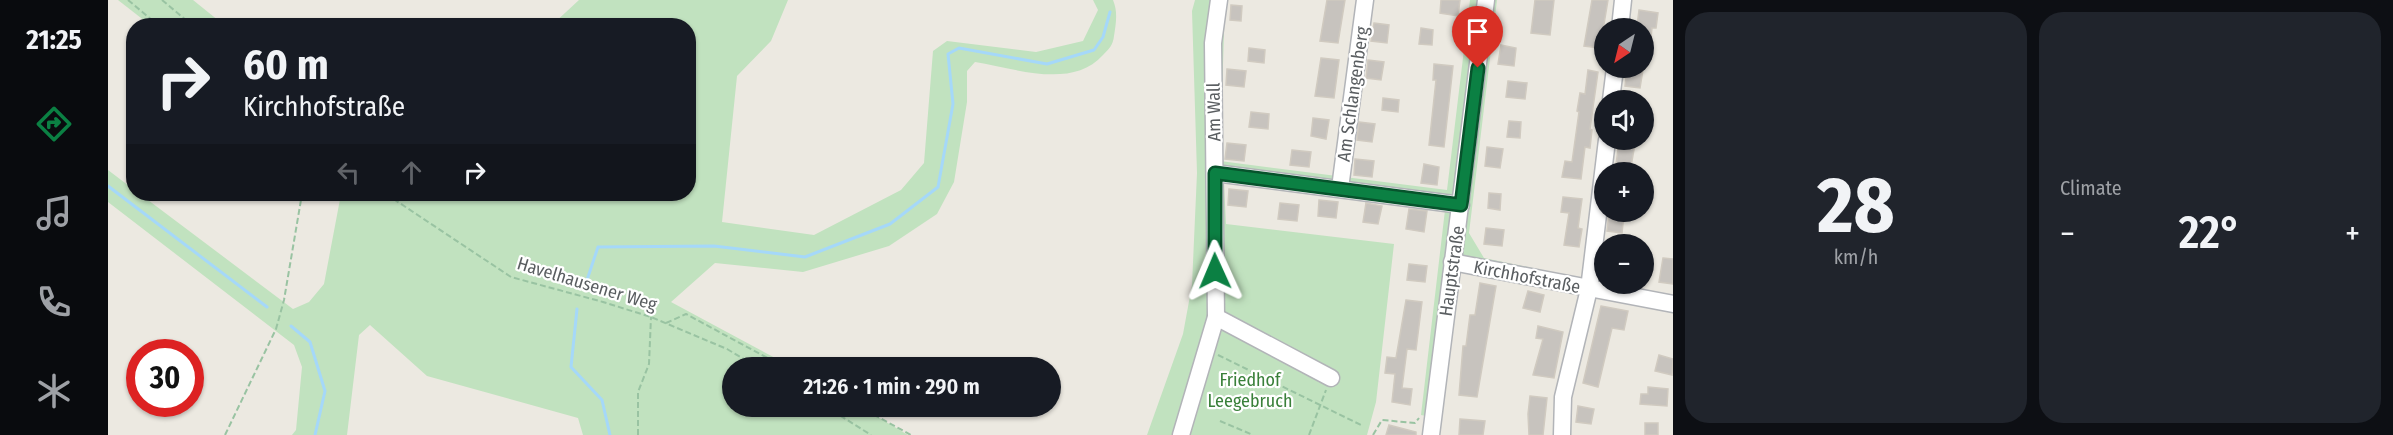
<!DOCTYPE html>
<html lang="en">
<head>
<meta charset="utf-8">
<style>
	body { margin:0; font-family:"Fira Sans Condensed",sans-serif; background:#20242c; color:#f1f3f6; height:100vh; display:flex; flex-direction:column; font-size:22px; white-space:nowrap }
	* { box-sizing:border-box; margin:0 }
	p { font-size:20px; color:#9ea1a6 }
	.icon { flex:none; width:33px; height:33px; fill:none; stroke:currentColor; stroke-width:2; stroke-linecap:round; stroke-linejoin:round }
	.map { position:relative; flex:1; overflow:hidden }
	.sheet { display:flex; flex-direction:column; gap:12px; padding:12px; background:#0d0f14; width:720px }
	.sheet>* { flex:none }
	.hud { position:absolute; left:18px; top:18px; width:570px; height:183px; border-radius:24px; box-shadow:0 2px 4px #0004; background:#171b24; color:#f1f3f6; overflow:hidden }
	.needle { width:39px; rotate:215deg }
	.fabs { position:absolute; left:1486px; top:18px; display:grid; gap:12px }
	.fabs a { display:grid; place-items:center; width:60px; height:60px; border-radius:50%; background:#171b24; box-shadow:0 2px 4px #0004; font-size:30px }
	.speed { position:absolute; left:18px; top:339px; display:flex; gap:12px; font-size:30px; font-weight:700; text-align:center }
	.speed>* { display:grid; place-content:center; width:78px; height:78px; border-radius:50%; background:#171b24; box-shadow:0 2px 4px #0004; line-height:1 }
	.speed .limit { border:9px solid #d22; background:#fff; color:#111 }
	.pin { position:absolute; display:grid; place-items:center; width:51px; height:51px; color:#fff; margin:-62px -26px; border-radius:50% 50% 50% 0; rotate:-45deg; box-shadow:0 0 6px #0007 }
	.pin .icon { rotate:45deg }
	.me { position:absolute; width:66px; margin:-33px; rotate:359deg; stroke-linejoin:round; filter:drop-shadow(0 0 4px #0008) }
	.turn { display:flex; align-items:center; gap:21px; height:126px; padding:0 18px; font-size:27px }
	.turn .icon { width:78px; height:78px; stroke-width:2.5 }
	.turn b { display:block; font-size:42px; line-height:51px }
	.lanes { display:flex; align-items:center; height:57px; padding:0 18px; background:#0003; justify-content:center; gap:30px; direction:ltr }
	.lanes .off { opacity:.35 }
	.big { font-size:45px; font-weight:600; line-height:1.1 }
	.sheet .widget { flex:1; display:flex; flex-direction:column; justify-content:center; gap:9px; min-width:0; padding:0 21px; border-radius:24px; background:#20242c }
	.sheet .dial { align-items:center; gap:0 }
	.dial b { font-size:78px; line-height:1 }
	.heat { display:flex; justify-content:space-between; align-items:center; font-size:33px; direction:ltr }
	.sheet .tiles { flex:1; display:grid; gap:12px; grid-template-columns:repeat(2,1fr) }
	.trip { position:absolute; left:614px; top:357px; width:339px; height:60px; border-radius:30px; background:#171b24; box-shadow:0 2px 4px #0004; font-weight:600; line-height:60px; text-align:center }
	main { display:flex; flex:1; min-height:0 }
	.menu { display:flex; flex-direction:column; width:108px; justify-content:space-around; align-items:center; background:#090b0e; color:#9ea1a6 }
	.menu .icon { width:42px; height:42px }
	.menu .active { color:#0b8043 }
	.menu b { font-size:27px; color:#f1f3f6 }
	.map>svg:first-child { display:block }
	.green { fill:#c1e2bf }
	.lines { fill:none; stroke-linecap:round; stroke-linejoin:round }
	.stream { stroke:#a5d8f9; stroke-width:3 }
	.building { fill:#c7c3be; stroke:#d0cac0; stroke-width:1.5 }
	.minor-casing { stroke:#b2b4b8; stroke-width:19 }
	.path { stroke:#99c3a2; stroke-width:2; stroke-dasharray:6 3; stroke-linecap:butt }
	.minor { stroke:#fff; stroke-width:16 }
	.route-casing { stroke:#07532c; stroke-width:15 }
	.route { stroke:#0b8043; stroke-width:10 }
	.labels { text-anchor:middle; stroke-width:4.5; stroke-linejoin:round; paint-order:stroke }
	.street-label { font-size:18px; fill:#5a5e61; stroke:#fff }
	.park-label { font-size:18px; fill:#3a803a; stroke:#fff }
</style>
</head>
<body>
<main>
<nav class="menu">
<b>21:25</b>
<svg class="icon active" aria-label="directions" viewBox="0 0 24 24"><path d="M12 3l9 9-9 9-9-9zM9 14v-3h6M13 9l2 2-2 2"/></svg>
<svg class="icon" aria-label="music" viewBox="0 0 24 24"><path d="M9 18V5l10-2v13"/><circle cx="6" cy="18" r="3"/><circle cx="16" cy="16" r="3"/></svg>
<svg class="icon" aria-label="phone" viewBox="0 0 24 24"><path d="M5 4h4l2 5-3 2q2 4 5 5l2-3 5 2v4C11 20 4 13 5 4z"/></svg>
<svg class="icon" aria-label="climate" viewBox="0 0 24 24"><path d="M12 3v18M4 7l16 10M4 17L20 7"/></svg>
</nav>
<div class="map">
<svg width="1565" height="435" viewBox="0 0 1565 435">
	<rect width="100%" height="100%" fill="#ece9e1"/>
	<g class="green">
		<polygon points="10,0 85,0 116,25 42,25"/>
		<path d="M471,0H680L663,41L629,76L614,222L706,235L793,190L816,163L825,51L839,41L928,52L975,41L990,10L985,0H1005C1010,12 1008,23 1006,36C1005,45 1001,49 995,55C964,90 906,68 867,62L859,71V102L846,182L829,214L781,246L695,272L607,263L563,302L684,367L624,368V406L753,407L800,435H475L470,418L319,376L262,325L251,335L239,435H184L188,430L194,367L186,345L0,202V170L25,189L26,194H32L185,309L201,302L216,284L233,194H580V26L444,25Z"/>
		<polygon points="1087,0 1117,0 1112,161 1339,190 1362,0 1389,0 1361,233 1376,258 1497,283 1351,267 1329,418 1313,415 1337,210 1120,180 1116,183 1118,224 1286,244 1268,402 1259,435 1039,435 1075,334 1084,285 1089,173 1084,11"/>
	</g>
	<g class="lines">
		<g class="stream">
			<polyline points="0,186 159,307"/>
			<polyline points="477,286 490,247 606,246 697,257 782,224 830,187 845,104 840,54 851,48 939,64 986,50 995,37 1002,12"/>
			<polyline points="469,309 463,367 494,400 502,435"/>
			<polyline points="183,326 202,342 217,391 207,435"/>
		</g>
	</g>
	<g class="building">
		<polygon points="1219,0 1237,0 1230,43 1212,41"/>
		<polygon points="1333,0 1352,0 1350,16 1332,13"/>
		<polygon points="1427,0 1446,0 1442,35 1423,33"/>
		<polygon points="1484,0 1500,0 1492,48 1476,46"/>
		<polygon points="1123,5 1134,6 1133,21 1122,20"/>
		<polygon points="1531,10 1550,13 1548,28 1544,28 1542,47 1536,47 1536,27 1529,26"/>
		<polygon points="1266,23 1281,25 1279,43 1263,41"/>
		<polygon points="1313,28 1325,30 1324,45 1311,44"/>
		<polygon points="1393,45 1408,48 1406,66 1390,64"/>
		<polygon points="1141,48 1157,50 1156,63 1140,61"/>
		<polygon points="1213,58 1231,60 1226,98 1207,96"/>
		<polygon points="1260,60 1276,62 1273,80 1258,78"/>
		<polygon points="1326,64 1345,66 1336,147 1321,145 1328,80 1325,80"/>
		<polygon points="1519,68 1535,70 1532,88 1517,86"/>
		<polygon points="1119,69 1138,71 1136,87 1118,85"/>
		<polygon points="1480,70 1490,72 1482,129 1484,130 1482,148 1477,147 1473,179 1454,177 1457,161 1464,162 1471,112 1469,111 1472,93 1477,94"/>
		<polygon points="1400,81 1419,83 1417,99 1398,97"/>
		<polygon points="1275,98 1291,100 1290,112 1274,110"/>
		<polygon points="1143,112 1161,114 1160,129 1141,127"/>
		<polygon points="1205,118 1221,120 1218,139 1203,136"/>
		<polygon points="1401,121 1413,122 1412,138 1399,137"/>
		<polygon points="1251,122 1267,124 1264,142 1249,140"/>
		<polygon points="1511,142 1527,144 1522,172 1507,172"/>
		<polygon points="1119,143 1138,145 1136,161 1117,159"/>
		<polygon points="1379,147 1395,149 1392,168 1377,166"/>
		<polygon points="1184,150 1203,152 1201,167 1182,165"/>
		<polygon points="1247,159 1266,161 1264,177 1246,175"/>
		<polygon points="1316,164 1331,167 1329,185 1313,183"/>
		<polygon points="1121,189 1140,191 1138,207 1120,205"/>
		<polygon points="1381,193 1393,194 1392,210 1380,208"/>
		<polygon points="1455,197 1474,199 1470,228 1474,229 1471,247 1456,245 1461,213 1453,212"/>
		<polygon points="1211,200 1230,202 1228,218 1210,216"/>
		<polygon points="1172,203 1191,205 1189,221 1170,219"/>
		<polygon points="1258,203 1274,206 1270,224 1255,222"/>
		<polygon points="1301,209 1319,211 1316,232 1298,229"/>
		<polygon points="1501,212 1516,214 1514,233 1499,231"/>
		<polygon points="1378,228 1396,230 1394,246 1376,244"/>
		<polygon points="1555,258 1565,259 1565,284 1551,282"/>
		<polygon points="1301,264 1319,266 1317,282 1299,280"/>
		<polygon points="1372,283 1388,286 1369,397 1351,395 1355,346 1358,346 1362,315 1367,315"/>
		<polygon points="1420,291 1436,295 1432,312 1415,308"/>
		<polygon points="1298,300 1314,302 1308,350 1299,349 1294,388 1304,389 1302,405 1284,402 1287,374 1277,373 1279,357 1288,358"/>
		<polygon points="1493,306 1520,311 1516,330 1504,328 1490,387 1475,383"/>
		<polygon points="1430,326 1455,332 1446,378 1425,375 1435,339 1428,338"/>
		<polygon points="1551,355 1565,359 1564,375 1547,371"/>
		<polygon points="1540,387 1560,389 1559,406 1532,404 1533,394 1540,394"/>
		<polygon points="1422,396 1439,398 1435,435 1421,435 1420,414"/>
		<polygon points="1470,406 1486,409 1483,424 1468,422"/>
		<polygon points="1352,419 1377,421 1375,435 1351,435"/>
		<rect x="1537" y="423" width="13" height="12"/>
		<polygon points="1281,425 1308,432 1308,435 1278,435"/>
	</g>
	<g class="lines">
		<defs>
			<g id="minor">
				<polyline points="1512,28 1515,0"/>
				<polyline points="1503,100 1507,68"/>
				<polyline points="1107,173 1353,205"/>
				<polyline points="1232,188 1257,0"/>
				<polyline points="1344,262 1565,304"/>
				<polyline points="1108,317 1223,378"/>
				<polyline points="1073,435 1108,317 1105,43 1111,0"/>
				<polyline points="1323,435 1378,0"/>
				<polyline points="1454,435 1455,397 1481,289 1499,140"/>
			</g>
		</defs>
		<use href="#minor" class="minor-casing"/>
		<g class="path">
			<polyline points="20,0 51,26"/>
			<polyline points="54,0 85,26"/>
			<polyline points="278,194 403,277 495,302 543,317 619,349 651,368"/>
			<polyline points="558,323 578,314 678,368"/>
			<polyline points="1110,355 1253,425"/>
			<polyline points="717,406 763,435"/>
			<polyline points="750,406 803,435"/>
			<polyline points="1112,421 1145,435"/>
			<polyline points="117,435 168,329 176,300 194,194"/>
			<polyline points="530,435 530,392 541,364 543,317"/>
			<polyline points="1201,435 1218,390"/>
			<polyline points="1265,435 1274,420 1307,423 1311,418"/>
		</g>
		<use href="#minor" class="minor"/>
	</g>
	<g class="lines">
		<defs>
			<polyline id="route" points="1107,271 1107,173 1353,205 1370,68"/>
		</defs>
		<use href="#route" class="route-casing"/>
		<use href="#route" class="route"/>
	</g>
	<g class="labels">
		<g class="street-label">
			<text transform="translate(1245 94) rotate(-82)" y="6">Am Schlangenberg</text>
			<text transform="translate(1106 112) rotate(-91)" y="6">Am Wall</text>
			<text transform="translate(1344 271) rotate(-82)" y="6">Hauptstraße</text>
			<text transform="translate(1419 277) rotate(11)" y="6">Kirchhofstraße</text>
			<text transform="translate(479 284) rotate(17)" y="6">Havelhausener Weg</text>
		</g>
		<g class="park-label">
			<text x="1142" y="386">Friedhof<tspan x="1142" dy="21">Leegebruch</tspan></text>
		</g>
	</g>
</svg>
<div class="fabs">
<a><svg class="needle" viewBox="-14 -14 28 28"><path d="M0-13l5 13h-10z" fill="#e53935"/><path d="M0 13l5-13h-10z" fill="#9ea1a6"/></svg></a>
<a><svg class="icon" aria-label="sound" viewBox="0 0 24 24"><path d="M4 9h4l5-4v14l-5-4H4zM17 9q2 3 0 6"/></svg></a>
<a>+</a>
<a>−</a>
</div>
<div class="speed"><div class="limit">30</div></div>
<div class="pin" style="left:1370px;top:68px;background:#d93025"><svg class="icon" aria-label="arrive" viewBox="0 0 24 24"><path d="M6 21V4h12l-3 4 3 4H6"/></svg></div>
<svg class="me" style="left:1107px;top:271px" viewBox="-20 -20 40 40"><path d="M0-17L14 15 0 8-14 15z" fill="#0b8043" stroke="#fff" stroke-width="4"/></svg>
<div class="trip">21:26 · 1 min · 290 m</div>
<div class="hud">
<div class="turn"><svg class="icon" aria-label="right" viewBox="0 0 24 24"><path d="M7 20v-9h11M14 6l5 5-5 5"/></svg><div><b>60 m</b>Kirchhofstraße</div></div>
<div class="lanes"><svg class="icon off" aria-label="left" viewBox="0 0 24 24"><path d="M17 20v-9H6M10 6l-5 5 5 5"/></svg><svg class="icon off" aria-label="ahead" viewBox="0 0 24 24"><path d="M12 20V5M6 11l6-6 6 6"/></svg><svg class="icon" aria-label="right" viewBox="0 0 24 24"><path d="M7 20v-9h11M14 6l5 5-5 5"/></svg></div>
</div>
</div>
<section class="sheet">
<div class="tiles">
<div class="widget dial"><b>28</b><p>km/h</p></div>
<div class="widget"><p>Climate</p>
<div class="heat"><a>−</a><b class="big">22°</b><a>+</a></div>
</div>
</div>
</section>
</main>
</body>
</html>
